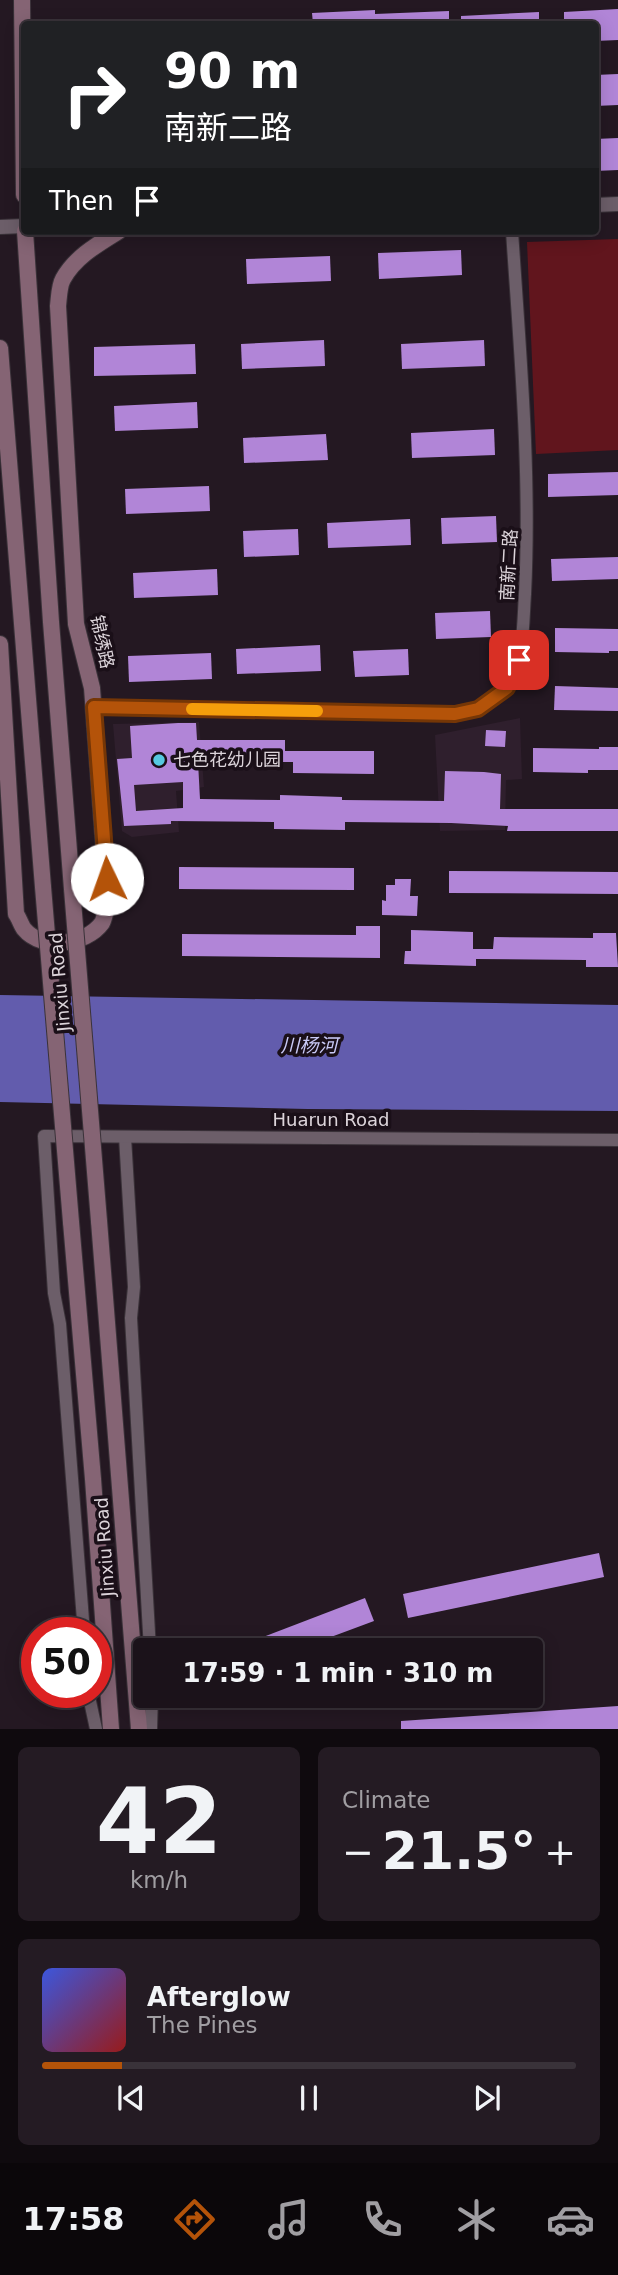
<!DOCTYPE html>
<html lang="en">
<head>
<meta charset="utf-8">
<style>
	body { margin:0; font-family:"DejaVu Sans","Noto Sans SC",sans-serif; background:#241b23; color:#f1f3f6; height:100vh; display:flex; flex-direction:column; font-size:26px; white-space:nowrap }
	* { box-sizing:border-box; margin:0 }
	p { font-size:23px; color:#a09ea2 }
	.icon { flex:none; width:38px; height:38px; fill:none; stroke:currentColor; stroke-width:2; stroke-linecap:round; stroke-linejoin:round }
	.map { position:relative; height:1729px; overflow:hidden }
	.sheet { display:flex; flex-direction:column; gap:18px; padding:18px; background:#0f0a0e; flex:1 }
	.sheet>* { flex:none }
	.guide { position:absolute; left:21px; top:21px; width:578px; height:214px; border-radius:7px; box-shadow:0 4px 18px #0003,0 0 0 2px #393239; background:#202124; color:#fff; overflow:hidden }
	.speed { position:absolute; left:21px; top:1617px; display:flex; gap:14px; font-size:35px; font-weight:700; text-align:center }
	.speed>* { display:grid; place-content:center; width:91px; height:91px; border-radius:50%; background:#1b121a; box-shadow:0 4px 18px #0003,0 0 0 2px #393239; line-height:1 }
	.speed .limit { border:10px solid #d22; background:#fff; color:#111 }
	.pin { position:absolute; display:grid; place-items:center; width:60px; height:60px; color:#fff; margin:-30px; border-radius:14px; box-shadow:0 4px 10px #0006 }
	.me { position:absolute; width:77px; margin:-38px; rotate:357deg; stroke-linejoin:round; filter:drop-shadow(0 0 5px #0008) }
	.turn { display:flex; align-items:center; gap:24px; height:147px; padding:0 28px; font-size:32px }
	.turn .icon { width:91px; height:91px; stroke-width:2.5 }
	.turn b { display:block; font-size:49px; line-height:60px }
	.then { display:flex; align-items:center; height:66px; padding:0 28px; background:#0003; gap:14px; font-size:26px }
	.big { font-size:52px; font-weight:700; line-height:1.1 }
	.sheet .widget { flex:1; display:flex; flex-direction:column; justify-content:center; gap:10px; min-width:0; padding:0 24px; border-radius:10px; background:#241b23 }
	.sheet .dial { align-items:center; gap:0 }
	.dial b { font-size:91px; line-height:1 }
	.song { display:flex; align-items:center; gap:21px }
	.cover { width:84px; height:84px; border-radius:10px; background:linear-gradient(135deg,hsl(230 70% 55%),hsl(0 70% 35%)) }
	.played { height:7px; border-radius:4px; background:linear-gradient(90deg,#b45309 15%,#393239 15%) }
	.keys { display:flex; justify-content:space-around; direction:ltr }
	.heat { display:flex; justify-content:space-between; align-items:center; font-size:38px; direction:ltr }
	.sheet .tiles { flex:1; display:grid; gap:18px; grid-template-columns:1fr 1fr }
	.widget:last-child { grid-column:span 2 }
	.trip { position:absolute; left:133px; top:1638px; width:410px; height:70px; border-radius:7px; background:#1b121a; box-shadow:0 4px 18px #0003,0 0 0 2px #393239; font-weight:700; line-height:70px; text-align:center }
	.menu { display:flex; height:112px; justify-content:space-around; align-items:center; background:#0b070a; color:#a09ea2 }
	.menu .icon { width:49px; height:49px }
	.menu .on { color:#b45309 }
	.menu b { font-size:32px; color:#f1f3f6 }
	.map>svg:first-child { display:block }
	.built { fill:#2f1f2d }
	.green { fill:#61151d }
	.water { fill:#625cad }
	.building { fill:#b185d7; fill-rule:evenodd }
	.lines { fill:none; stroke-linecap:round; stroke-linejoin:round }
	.minor-casing { stroke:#3a3239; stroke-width:14 }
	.tertiary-casing { stroke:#3a3239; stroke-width:16 }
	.secondary-casing { stroke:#3a3239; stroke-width:18 }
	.minor { stroke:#6c5e69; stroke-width:12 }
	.tertiary { stroke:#6c5e69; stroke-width:14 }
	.secondary { stroke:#856474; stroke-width:16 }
	.secondary-bridge-casing { stroke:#3a3239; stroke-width:18; stroke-linecap:butt }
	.secondary-bridge { stroke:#856474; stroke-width:16 }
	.route-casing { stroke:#753606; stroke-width:18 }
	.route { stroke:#b45309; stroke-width:12 }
	.slow { stroke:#f59e0b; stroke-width:12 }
	.poi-dot { fill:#56c9e0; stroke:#1a0f18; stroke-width:2.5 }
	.labels { text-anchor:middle; stroke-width:7; stroke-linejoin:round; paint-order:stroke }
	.street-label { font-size:18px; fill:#dcd4da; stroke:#1a0f18 }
	.poi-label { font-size:18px; fill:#dcd4da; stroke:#1a0f18; text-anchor:start }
	.water-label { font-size:19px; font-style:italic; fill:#c9c9f6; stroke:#1a0f18 }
</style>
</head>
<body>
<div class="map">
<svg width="618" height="1729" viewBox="0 0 618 1729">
	<rect width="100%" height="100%" fill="#241822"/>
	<g class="built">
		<polygon points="520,718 522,779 506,780 505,830 440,831 435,735"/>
		<polygon points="199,722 204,787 176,791 179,832 132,837 122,831 113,724"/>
	</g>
	<polygon class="green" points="618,239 618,450 536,454 527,242"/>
	<polygon class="water" points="0,995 618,1005 618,1111 307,1109 0,1102"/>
	<g class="building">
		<polygon points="618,9 618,40 595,41 595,24 564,24 564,12"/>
		<polygon points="375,10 375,14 449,11 449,24 313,24 312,13"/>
		<polygon points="539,12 539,24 461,24 461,16"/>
		<polygon points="618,74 618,105 595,106 595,75"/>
		<polygon points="618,138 618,170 595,171 595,139"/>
		<polygon points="461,250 462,275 379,279 378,253"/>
		<polygon points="330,256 331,281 247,284 246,259"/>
		<polygon points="324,340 325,366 242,369 241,344"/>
		<polygon points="484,340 485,366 402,369 401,344"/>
		<polygon points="195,344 196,374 94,376 94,347"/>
		<polygon points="197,402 198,428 115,431 114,406"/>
		<polygon points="494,429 495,455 412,458 411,433"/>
		<polygon points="326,434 328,460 244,463 243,438"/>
		<polygon points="618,472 618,495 548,497 548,474"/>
		<polygon points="209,486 210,511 126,514 125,489"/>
		<polygon points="496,516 497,542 442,544 441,518"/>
		<polygon points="410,519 411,545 328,548 327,523"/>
		<polygon points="298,529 299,555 244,557 243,531"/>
		<polygon points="618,557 618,579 552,581 551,559"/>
		<polygon points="217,569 218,595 134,598 133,573"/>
		<polygon points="490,611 491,637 436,639 435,613"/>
		<polygon points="555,628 618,629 618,651 609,651 609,653 555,652"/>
		<polygon points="320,645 321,671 237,674 236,649"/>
		<polygon points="408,649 409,675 355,677 353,651"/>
		<polygon points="211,653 212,679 129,682 128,656"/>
		<polygon points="555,686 618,688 618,711 554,710"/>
		<path d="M178,723H196L197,740H285V751H374V774L293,773V762H198L200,799L280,800V795L342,797V800L444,801L445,771L484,772L501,774L500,809H618V831H507L508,826L451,823L345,822V830L274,829V822L171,821V824L124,826L117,759L132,758L130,726ZM183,782V808L136,811L134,785Z"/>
		<polygon points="486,730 506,731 505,747 485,746"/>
		<polygon points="599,747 618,747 618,770 588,770 588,773 533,772 533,748 599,749"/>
		<polygon points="179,867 354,868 354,890 179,889"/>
		<polygon points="449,871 618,872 618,894 449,893"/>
		<polygon points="395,879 411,879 410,896 418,896 417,916 382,915 382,900 386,901 386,885 395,885"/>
		<polygon points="356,926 380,926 380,958 182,956 182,934 356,935"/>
		<polygon points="411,930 473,932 473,949 493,949 494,937 593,938 593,933 616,933 618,967 586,967 586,960 476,959 476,966 404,964 405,951 411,951"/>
		<polygon points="599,1553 604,1577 408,1618 403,1594"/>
		<polygon points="365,1598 374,1621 296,1650 229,1650"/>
		<polygon points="618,1706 618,1729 401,1729 401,1721"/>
	</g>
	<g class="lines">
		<defs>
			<g id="minor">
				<path d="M94,707L455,714C473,710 494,703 507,688C524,667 523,621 525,594C531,473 520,352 512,231"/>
				<polyline points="125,1137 134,1287 131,1318 150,1650"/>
				<polyline points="84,1633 60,1324 54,1293 44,1136 618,1140"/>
				<polyline points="88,1692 96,1729"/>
				<polyline points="151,1729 152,1696"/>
			</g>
			<g id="tertiary">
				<polyline points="595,205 618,204"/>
				<polyline points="0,227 24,226"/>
			</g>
			<g id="secondary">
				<polyline points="22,0 24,195"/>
				<polyline points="25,231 51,622 72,889"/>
				<polyline points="0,348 43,887"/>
				<path d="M0,644L16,914C19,918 21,925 24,929C42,951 86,945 102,923C105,917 106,908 108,902L92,688L76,624L58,306C59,298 59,286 63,279C75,257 98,244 119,231"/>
				<polyline points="99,1221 139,1729"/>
				<polyline points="71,1222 93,1479 111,1729"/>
			</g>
		</defs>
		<use href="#minor" class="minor-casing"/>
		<use href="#tertiary" class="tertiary-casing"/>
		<use href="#secondary" class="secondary-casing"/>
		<use href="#minor" class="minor"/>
		<use href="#tertiary" class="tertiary"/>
		<use href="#secondary" class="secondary"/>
		<defs>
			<g id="secondary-bridge">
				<polyline points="43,887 71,1222"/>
				<polyline points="72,889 99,1221"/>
			</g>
		</defs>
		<use href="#secondary-bridge" class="secondary-bridge-casing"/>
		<use href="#secondary-bridge" class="secondary-bridge"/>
	</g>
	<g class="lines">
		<defs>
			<polyline id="route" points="107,879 94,707 455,714 478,709 507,688 519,660"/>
		</defs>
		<use href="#route" class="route-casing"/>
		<use href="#route" class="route"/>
		<polyline class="slow" points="192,709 317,711"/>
	</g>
	<circle class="poi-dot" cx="159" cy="760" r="7"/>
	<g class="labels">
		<g class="street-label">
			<text transform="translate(509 565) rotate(-87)" y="6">南新二路</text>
			<text transform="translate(102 642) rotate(78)" y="6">锦绣路</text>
			<text transform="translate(60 982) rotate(-95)" y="6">Jinxiu Road</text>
			<text x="331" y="1126">Huarun Road</text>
			<text transform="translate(105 1547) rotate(-94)" y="6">Jinxiu Road</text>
		</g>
		<g class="poi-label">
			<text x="173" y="766">七色花幼儿园</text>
		</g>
		<g class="water-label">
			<text x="309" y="1052">川杨河</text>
		</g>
	</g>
</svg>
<div class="speed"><div class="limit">50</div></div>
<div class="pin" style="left:519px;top:660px;background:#d93025"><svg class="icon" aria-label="arrive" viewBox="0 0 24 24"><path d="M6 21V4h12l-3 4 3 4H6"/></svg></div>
<svg class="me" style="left:107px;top:879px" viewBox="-20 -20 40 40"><circle r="19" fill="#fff"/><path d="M0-13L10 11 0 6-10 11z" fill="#b45309"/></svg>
<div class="trip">17:59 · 1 min · 310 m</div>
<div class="guide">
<div class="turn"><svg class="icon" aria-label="right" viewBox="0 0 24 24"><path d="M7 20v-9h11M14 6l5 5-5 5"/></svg><div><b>90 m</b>南新二路</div></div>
<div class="then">Then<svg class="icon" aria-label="arrive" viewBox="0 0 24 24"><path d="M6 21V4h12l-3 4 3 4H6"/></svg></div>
</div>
</div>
<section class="sheet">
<div class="tiles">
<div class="widget dial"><b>42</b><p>km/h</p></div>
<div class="widget"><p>Climate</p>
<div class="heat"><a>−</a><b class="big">21.5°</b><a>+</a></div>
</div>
<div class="widget">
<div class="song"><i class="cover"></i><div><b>Afterglow</b><p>The Pines</p></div></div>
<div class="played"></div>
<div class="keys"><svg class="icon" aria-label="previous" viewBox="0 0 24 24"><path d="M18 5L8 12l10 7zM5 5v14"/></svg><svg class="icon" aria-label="pause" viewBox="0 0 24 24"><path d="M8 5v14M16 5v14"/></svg><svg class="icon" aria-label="next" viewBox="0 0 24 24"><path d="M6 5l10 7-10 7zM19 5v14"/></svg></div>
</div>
</div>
</section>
<nav class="menu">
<b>17:58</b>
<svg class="icon on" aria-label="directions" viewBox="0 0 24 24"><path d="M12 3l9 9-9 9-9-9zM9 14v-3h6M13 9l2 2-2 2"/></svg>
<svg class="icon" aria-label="music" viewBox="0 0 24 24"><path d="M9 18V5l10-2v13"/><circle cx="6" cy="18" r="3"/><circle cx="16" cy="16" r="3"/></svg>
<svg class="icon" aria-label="phone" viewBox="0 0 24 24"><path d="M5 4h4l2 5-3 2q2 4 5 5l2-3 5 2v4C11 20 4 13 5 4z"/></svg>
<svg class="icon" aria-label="climate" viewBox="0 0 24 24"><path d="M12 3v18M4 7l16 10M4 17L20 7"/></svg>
<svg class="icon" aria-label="car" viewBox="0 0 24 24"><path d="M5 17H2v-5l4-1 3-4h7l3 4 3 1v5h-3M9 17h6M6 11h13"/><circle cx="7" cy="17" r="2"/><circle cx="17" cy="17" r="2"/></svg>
</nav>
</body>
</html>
